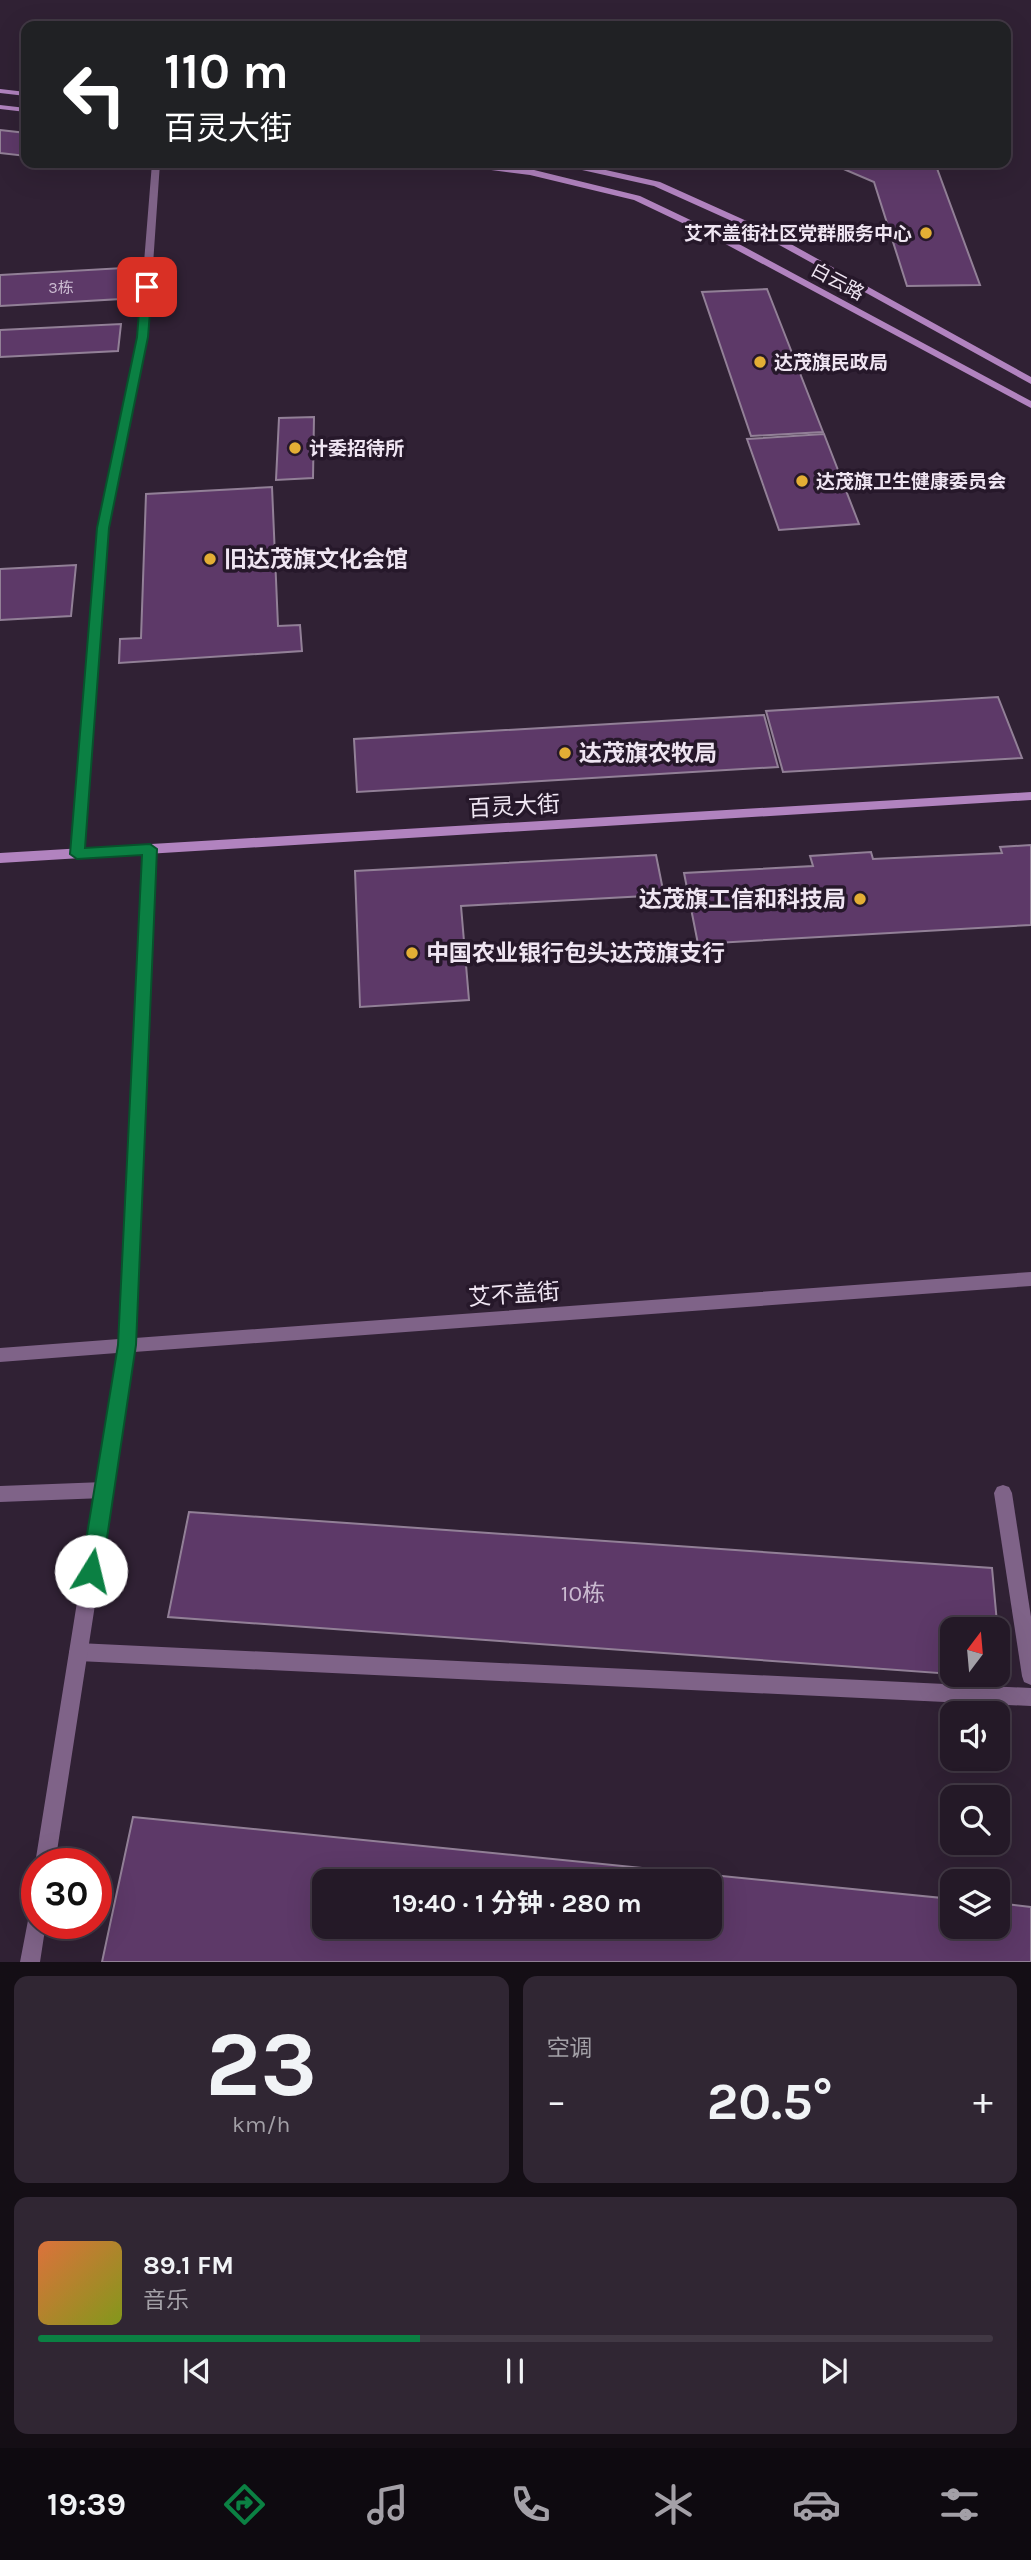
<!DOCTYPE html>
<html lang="zh">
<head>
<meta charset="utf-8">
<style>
	body { margin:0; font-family:Karla,"Noto Sans SC",sans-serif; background:#302633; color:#f1f3f6; height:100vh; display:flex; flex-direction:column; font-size:26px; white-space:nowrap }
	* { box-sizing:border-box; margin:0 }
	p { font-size:23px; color:#a3a0a7 }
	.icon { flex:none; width:38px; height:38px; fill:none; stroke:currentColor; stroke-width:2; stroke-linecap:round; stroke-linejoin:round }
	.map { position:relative; height:1962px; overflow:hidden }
	.panel { display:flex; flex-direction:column; gap:14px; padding:14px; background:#140e15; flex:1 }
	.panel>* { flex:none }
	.top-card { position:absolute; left:21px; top:21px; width:990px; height:147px; border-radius:14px; box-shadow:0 7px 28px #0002,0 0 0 2px #413844; background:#202124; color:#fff; overflow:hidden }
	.needle { width:46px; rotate:16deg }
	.tools { position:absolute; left:940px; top:1617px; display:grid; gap:14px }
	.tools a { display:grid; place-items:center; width:70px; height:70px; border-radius:14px; background:#241927; box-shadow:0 7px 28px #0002,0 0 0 2px #413844; font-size:35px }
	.speed { position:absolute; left:21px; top:1848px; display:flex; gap:14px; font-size:35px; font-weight:700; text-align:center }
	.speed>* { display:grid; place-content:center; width:91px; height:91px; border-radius:50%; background:#241927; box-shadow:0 7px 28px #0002,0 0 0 2px #413844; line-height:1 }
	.speed .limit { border:10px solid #d22; background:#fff; color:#111 }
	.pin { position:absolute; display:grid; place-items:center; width:60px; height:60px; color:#fff; margin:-30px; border-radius:14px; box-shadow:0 4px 10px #0006 }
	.me { position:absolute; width:77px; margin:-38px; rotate:9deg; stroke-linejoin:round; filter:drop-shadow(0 0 5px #0008) }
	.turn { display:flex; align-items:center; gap:24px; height:147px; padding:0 28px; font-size:32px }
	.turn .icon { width:91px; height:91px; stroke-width:2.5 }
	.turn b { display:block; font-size:49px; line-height:60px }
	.big { font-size:52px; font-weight:700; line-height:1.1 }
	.panel .card { flex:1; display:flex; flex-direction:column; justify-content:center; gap:10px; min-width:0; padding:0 24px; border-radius:14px; background:#302633 }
	.panel .dial { align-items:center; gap:0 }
	.dial b { font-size:91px; line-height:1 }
	.song { display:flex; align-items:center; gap:21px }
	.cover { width:84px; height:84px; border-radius:10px; background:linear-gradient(135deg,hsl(20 70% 55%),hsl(70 70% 35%)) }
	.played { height:7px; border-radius:4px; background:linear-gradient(90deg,#0b8043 40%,#413844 40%) }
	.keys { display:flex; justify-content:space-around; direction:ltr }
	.heat { display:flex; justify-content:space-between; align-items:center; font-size:38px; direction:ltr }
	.panel .tiles { flex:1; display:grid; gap:14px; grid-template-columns:1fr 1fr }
	.card:last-child { grid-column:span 2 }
	.trip { position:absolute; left:312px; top:1869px; width:410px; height:70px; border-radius:14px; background:#241927; box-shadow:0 7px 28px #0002,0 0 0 2px #413844; font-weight:700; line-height:70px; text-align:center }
	.tabs { display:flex; height:112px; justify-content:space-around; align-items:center; background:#0e0a10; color:#a3a0a7 }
	.tabs .icon { width:49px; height:49px }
	.tabs .active { color:#0b8043 }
	.tabs b { font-size:32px; color:#f1f3f6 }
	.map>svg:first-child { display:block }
	.building { fill:#5d3968; stroke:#928097; stroke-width:2; fill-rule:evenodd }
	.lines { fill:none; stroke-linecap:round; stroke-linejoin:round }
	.lane { fill:#7f6388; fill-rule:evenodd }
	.street { fill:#7f6388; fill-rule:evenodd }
	.secondary { fill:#b183bf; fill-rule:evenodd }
	.route { fill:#0b8043; stroke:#07532c; stroke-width:2 }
	.poi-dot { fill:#e3ae35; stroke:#26182a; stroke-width:2.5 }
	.labels { text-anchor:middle; stroke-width:7; stroke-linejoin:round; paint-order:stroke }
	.far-number-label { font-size:16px; fill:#cabad0 }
	.far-poi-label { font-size:19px; font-weight:bold; fill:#efe5f2; stroke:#26182a; text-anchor:start }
	.far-street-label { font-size:19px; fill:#efe5f2; stroke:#26182a }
	.poi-label { font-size:23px; font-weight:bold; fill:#efe5f2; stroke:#26182a; text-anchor:start }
	.street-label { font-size:23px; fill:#efe5f2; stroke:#26182a }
	.near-number-label { font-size:23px; fill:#cabad0 }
</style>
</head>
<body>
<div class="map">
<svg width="1031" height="1962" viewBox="0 0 1031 1962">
	<rect width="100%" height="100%" fill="#302134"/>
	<g class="building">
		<polygon points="0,130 26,133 26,156 0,153"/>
		<polygon points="803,163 935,163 980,285 907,286 874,182 839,167"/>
		<polygon points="123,268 121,299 0,306 0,275"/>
		<polygon points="767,289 823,432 751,436 702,292"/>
		<polygon points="121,324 118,351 0,357 0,330"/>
		<polygon points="314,417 313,478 276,480 279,418"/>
		<polygon points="824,434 859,524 779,530 747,439"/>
		<polygon points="272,487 278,626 300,625 302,651 119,663 120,639 141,638 146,494"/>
		<polygon points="76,565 71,616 0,620 0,569"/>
		<polygon points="998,697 1022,758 783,772 766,711"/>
		<polygon points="764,715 778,767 357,792 354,739"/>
		<polygon points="1031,845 1031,925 698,944 684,873 813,866 810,856 871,852 873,859 1002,853 1000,847"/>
		<polygon points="656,855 664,895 461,906 469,1000 360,1007 355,871"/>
		<polygon points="189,1512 992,1568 1002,1678 961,1675 998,1675 998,1629 952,1629 952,1674 168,1617"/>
		<path d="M133,1817L952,1899V1927H998V1903L1031,1907V1962H102ZM324,1881H709V1927H324Z"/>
	</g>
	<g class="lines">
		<g class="lane">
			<polygon points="104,1482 110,1484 113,1490 110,1496 104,1498 0,1502 0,1486"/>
			<polygon points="1003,1485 1009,1487 1012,1493 1031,1617 1031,1685 1024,1682 1022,1676 994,1493 997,1487"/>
			<polygon points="78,1643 1031,1688 1031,1706 78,1661 72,1658 69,1652 72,1646"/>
		</g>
		<g class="street">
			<polygon points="152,163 160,163 148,337 109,528 84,854 77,859 70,854 97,528 138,337"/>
			<polygon points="150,844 157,849 135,1338 1031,1272 1031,1286 134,1352 55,1864 37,1864 37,1868 35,1864 117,1353 0,1362 0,1348 119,1339 143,849"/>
			<polygon points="37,1907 37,1923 46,1923 40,1962 20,1962 30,1910"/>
		</g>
		<g class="secondary">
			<polygon points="0,89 26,92 26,96 0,93"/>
			<polygon points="0,105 26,108 26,112 0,109"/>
			<polygon points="457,163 479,163 530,169 640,196 724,236 1031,401 1031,408 718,240 634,200 530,175 461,166"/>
			<polygon points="560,163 574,163 660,182 760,227 1031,377 1031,384 754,231 654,186 564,166"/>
			<polygon points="1031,792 1031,800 0,863 0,853"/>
		</g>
	</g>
	<polygon class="route" points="147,284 152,287 148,337 109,528 85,848 150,844 157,849 136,1345 102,1571 99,1578 91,1581 84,1578 81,1571 118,1345 142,855 77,859 70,854 97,528 137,337 141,287"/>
	<g class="poi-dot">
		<circle cx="926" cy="233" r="7"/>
		<circle cx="760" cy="362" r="7"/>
		<circle cx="295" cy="448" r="7"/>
		<circle cx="802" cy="481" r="7"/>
		<circle cx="210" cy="559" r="7"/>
		<circle cx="565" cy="753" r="7"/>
		<circle cx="860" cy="899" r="7"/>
		<circle cx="412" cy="953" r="7"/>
	</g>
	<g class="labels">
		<g class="far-number-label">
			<text x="61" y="293">3栋</text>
		</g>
		<g class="far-poi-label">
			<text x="912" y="240" text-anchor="end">艾不盖街社区党群服务中心</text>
			<text x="774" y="369">达茂旗民政局</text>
			<text x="309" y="455">计委招待所</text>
			<text x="816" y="488">达茂旗卫生健康委员会</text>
		</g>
		<g class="far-street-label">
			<text transform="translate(838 281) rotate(28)" y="7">白云路</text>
		</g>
		<g class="poi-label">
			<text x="224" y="567">旧达茂旗文化会馆</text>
			<text x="579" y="761">达茂旗农牧局</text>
			<text x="846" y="907" text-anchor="end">达茂旗工信和科技局</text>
			<text x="426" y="961">中国农业银行包头达茂旗支行</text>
		</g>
		<g class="street-label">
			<text transform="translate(514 806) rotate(-3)" y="8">百灵大街</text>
			<text transform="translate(514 1294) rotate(-4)" y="8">艾不盖街</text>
		</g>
		<g class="near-number-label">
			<text x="583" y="1601">10栋</text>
		</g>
	</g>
</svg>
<div class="tools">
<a><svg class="needle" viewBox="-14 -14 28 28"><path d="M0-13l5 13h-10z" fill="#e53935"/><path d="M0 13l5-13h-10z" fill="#a3a0a7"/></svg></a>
<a><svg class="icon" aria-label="sound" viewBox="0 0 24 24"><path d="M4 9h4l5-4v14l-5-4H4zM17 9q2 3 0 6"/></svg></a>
<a><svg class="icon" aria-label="search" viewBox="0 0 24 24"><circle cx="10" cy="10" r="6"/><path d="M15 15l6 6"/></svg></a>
<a><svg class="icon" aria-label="layers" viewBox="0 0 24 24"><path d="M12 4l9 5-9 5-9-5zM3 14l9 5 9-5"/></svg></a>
</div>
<div class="speed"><div class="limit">30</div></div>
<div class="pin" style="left:147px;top:287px;background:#d93025"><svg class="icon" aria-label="arrive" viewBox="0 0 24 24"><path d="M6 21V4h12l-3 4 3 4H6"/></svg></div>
<svg class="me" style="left:91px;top:1571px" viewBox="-20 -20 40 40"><circle r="19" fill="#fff"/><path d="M0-13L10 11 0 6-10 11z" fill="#0b8043"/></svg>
<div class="trip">19:40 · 1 分钟 · 280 m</div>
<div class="top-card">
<div class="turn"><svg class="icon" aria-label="left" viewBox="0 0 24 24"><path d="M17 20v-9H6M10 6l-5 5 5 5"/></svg><div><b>110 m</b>百灵大街</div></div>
</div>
</div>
<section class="panel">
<div class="tiles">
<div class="card dial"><b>23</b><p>km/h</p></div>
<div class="card"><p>空调</p>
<div class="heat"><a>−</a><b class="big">20.5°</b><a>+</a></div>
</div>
<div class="card">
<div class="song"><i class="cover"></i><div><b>89.1 FM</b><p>音乐</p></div></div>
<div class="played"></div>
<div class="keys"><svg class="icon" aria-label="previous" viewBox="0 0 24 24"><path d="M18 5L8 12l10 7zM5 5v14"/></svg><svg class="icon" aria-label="pause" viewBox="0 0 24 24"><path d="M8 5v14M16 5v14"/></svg><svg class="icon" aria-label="next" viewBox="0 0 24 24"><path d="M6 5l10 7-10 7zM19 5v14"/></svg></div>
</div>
</div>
</section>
<nav class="tabs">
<b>19:39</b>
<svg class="icon active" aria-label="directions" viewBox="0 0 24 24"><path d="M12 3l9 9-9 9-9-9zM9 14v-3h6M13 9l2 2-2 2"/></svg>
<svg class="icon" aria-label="music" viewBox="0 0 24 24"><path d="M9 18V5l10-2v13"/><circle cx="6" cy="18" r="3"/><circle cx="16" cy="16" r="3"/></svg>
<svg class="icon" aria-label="phone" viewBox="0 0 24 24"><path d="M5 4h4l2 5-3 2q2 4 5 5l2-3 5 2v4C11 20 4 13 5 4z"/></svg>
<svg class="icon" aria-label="climate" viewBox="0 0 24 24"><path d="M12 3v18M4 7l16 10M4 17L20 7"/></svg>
<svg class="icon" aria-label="car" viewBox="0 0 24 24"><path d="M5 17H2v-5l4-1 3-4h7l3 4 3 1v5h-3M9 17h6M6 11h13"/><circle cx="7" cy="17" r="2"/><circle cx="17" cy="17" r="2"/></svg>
<svg class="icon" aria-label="filters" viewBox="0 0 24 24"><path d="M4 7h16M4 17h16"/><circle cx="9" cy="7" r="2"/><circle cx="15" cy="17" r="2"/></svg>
</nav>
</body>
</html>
